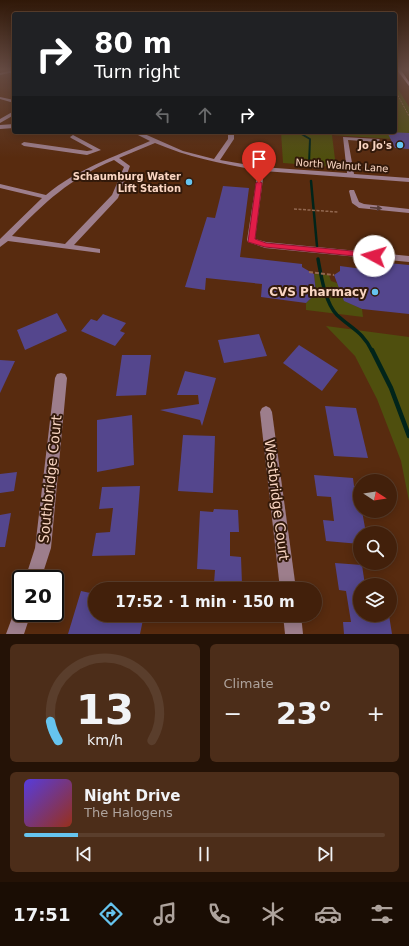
<!DOCTYPE html>
<html lang="en">
<head>
<meta charset="utf-8">
<style>
	body { margin:0; font-family:"DejaVu Sans",sans-serif; background:#4c2d19; color:#f1f3f6; height:100vh; display:flex; flex-direction:column; font-size:15px; white-space:nowrap }
	* { box-sizing:border-box; margin:0 }
	p { font-size:13px; color:#aea39d }
	.icon { flex:none; width:22px; height:22px; fill:none; stroke:currentColor; stroke-width:2; stroke-linecap:round; stroke-linejoin:round }
	.map { position:relative; height:634px; overflow:hidden }
	.details { display:flex; flex-direction:column; gap:10px; padding:10px; background:#241206; flex:1 }
	.details>* { flex:none }
	.guide { position:absolute; left:12px; top:12px; width:385px; height:122px; border-radius:4px; box-shadow:0 2px 10px #0003,0 0 0 1px #5a3e2c; background:#202124; color:#fff; overflow:hidden }
	.needle { width:26px; rotate:102deg }
	.buttons { position:absolute; left:353px; top:474px; display:grid; gap:8px }
	.buttons a { display:grid; place-items:center; width:44px; height:44px; border-radius:50%; background:#42200b; box-shadow:0 2px 10px #0003,0 0 0 1px #5a3e2c; font-size:20px }
	.speed { position:absolute; left:12px; top:570px; display:flex; gap:8px; font-size:20px; font-weight:700; text-align:center }
	.speed>* { display:grid; place-content:center; width:52px; height:52px; border-radius:50%; background:#42200b; box-shadow:0 2px 10px #0003,0 0 0 1px #5a3e2c; line-height:1 }
	.speed .limit { border:2px solid #111; border-radius:6px; background:#fff; color:#111 }
	.pin { position:absolute; display:grid; place-items:center; width:34px; height:34px; color:#fff; margin:-41px -17px; border-radius:50% 50% 50% 0; rotate:-45deg; box-shadow:0 0 4px #0007 }
	.pin .icon { rotate:45deg }
	.me { position:absolute; width:44px; margin:-22px; rotate:276deg; stroke-linejoin:round; filter:drop-shadow(0 0 3px #0008) }
	.turn { display:flex; align-items:center; gap:14px; height:84px; padding:0 16px; font-size:18px }
	.turn .icon { width:52px; height:52px; stroke-width:2.5 }
	.turn b { display:block; font-size:28px; line-height:34px }
	.lanes { display:flex; align-items:center; height:38px; padding:0 16px; background:#0003; justify-content:center; gap:20px; direction:ltr }
	.lanes .off { opacity:.35 }
	.big { font-size:30px; font-weight:600; line-height:1.1 }
	.details .widget { flex:1; display:flex; flex-direction:column; justify-content:center; gap:6px; min-width:0; padding:0 14px; border-radius:6px; background:#4c2d19 }
	.details .dial { align-items:center; gap:0 }
	.dial svg { height:104px; overflow:visible; fill:none; stroke:#5a3e2c; stroke-width:7; stroke-linecap:round; text-anchor:middle }
	.dial text { fill:#f1f3f6; stroke:none }
	.song { display:flex; align-items:center; gap:12px }
	.cover { width:48px; height:48px; border-radius:6px; background:linear-gradient(135deg,hsl(250 70% 55%),hsl(10 70% 35%)) }
	.played { height:4px; border-radius:2px; background:linear-gradient(90deg,#66c4ef 15%,#5a3e2c 15%) }
	.keys { display:flex; justify-content:space-around; direction:ltr }
	.heat { display:flex; justify-content:space-between; align-items:center; font-size:22px; direction:ltr }
	.details .tiles { flex:1; display:grid; gap:10px; grid-template-columns:1fr 1fr }
	.widget:last-child { grid-column:span 2 }
	.trip { position:absolute; left:88px; top:582px; width:234px; height:40px; border-radius:20px; background:#42200b; box-shadow:0 2px 10px #0003,0 0 0 1px #5a3e2c; font-weight:600; line-height:40px; text-align:center }
	.menu { display:flex; height:64px; justify-content:space-around; align-items:center; background:#1a0d04; color:#aea39d }
	.menu .icon { width:28px; height:28px }
	.menu .selected { color:#66c4ef }
	.menu b { font-size:18px; color:#f1f3f6 }
	.map>svg:first-child { display:block }
	.green { fill:#4f4f0e }
	.lines { fill:none; stroke-linecap:round; stroke-linejoin:round }
	.stream-far3 { stroke:#01241a; stroke-width:2 }
	.stream-far2 { stroke:#01241a; stroke-width:2.5 }
	.stream-far1 { stroke:#01241a; stroke-width:3.5 }
	.stream { stroke:#01241a; stroke-width:4.5 }
	.building { fill:#54468d }
	.path-far2 { stroke:#926850; stroke-width:1; stroke-dasharray:2 1; stroke-linecap:butt }
	.path-far1 { stroke:#926850; stroke-width:1.5; stroke-dasharray:3 1.5; stroke-linecap:butt }
	.path { stroke:#926850; stroke-width:2; stroke-dasharray:4 2; stroke-linecap:butt }
	.minor { fill:#9d7e8c; fill-rule:evenodd }
	.major { fill:#f8c5dc; fill-rule:evenodd }
	.oneway { fill:#573c38 }
	.route { fill:#e11d48; stroke:#92132f }
	.poi-dot { fill:#66c4ef; stroke:#32190a; stroke-width:1.5 }
	.labels { text-anchor:middle; stroke-width:4; stroke-linejoin:round; paint-order:stroke }
	.far-poi-label { font-size:10px; font-weight:bold; fill:#f9d5c2; stroke:#32190a; text-anchor:end }
	.far-street-label { font-size:10px; fill:#f9d5c2; stroke:#32190a }
	.poi-label { font-size:12px; font-weight:bold; fill:#f9d5c2; stroke:#32190a; text-anchor:end }
	.near-street-label { font-size:14px; fill:#f9d5c2; stroke:#32190a }
</style>
</head>
<body>
<div class="map">
<svg width="409" height="634" viewBox="0 0 409 634">
	<rect width="100%" height="100%" fill="#582b0f"/>
	<g class="green">
		<polygon points="395,84 409,107 409,140 332,135 336,167 283,163 281,132 395,132"/>
		<polygon points="314,274 329,275 331,281 337,283 345,301 362,309 363,317 306,310 306,303 316,293"/>
		<polygon points="326,326 409,337 409,501 401,461 377,399 355,356"/>
	</g>
	<g class="lines">
		<polyline class="stream-far3" points="298,132 310,139 309,164"/>
		<polyline class="stream-far2" points="311,181 317,246"/>
		<path class="stream-far1" d="M318,259C321,275 325,303 337,315C352,329 363,332 372,351"/>
		<polyline class="stream" points="372,350 391,388 409,436"/>
	</g>
	<g class="building">
		<polygon points="387,132 409,133 409,149 395,148"/>
		<polygon points="223,186 249,188 240,257 302,264 302,267 314,274 316,293 306,303 261,297 262,284 206,278 205,290 185,287 207,217 215,218"/>
		<polygon points="378,262 409,265 409,314 362,309 344,301 334,275 340,271 340,266 370,270 373,264"/>
		<polygon points="57,313 67,331 25,350 17,330"/>
		<polygon points="103,314 126,323 120,331 125,333 115,346 81,331 91,319 97,321"/>
		<polygon points="259,334 267,356 224,363 218,340"/>
		<polygon points="299,345 338,370 322,391 283,363"/>
		<polygon points="122,355 151,355 146,395 116,396"/>
		<polygon points="0,360 15,361 0,393"/>
		<polygon points="185,371 216,378 202,426 200,420 160,410 199,404 198,395 177,395"/>
		<polygon points="325,406 356,408 368,458 334,456"/>
		<polygon points="132,415 134,465 97,472 97,420"/>
		<polygon points="183,435 215,436 213,493 178,491"/>
		<polygon points="17,472 14,491 0,493 0,474"/>
		<polygon points="314,475 353,478 354,486 360,486 360,511 362,511 366,533 360,533 360,544 326,541 323,520 334,521 331,497 317,496"/>
		<polygon points="140,486 135,555 92,556 96,533 110,532 113,508 99,509 102,487"/>
		<polygon points="214,509 238,510 239,532 230,532 230,556 241,557 242,584 214,583 215,570 197,569 200,511 213,512"/>
		<polygon points="11,513 5,547 0,547 0,515"/>
		<polygon points="335,563 362,565 365,585 360,585 360,615 389,615 392,634 344,634 343,622 351,622 346,591 339,590"/>
		<polygon points="81,591 95,594 95,615 144,615 140,634 68,634"/>
	</g>
	<g class="lines">
		<polyline class="path-far2" points="395,90 409,116"/>
		<polyline class="path-far1" points="294,209 338,212"/>
		<polyline class="path" points="309,272 334,275"/>
		<g class="minor">
			<polygon points="14,70 14,72 0,75 0,73"/>
			<polygon points="0,97 14,100 14,103 0,99"/>
			<polygon points="14,111 14,115 0,123 0,119"/>
			<polygon points="14,124 14,128 0,129 0,125"/>
			<path d="M132,132H140L183,151L214,159L228,139V132H234V139L220,160L261,167L347,173L343,137L379,139L380,140L377,142L348,140L354,174L409,178V182L264,171L255,239L266,242L409,256V262L265,248L248,242L247,240L258,170C222,164 188,157 155,143L119,158L130,166L118,198L74,245L100,249V253L8,241L0,247V239L42,198L0,188V184L46,195C77,169 114,157 150,141ZM114,160L124,167L112,195L65,244L12,236C45,202 69,179 114,160Z"/>
			<polygon points="73,135 101,150 87,155 24,146 21,144 24,142 87,151 93,150 71,138 70,137"/>
			<polygon points="350,190 354,190 359,202 364,204 409,209 409,213 359,208 352,203 349,191"/>
			<polygon points="61,373 65,374 67,378 51,548 41,579 25,579 35,548 55,378 57,374"/>
			<polygon points="266,406 270,408 272,412 296,589 280,589 260,412 262,408"/>
			<polygon points="21,605 21,613 31,613 24,634 6,634 16,607"/>
			<polygon points="283,615 301,615 303,634 285,634"/>
		</g>
		<polygon class="major" points="397,70 401,70 409,82 409,86"/>
	</g>
	<defs><path id="oneway-solid" d="M-6-.8H1V-3.2L6.5 0L1 3.2V.8H-6Z"/></defs>
	<use class="oneway" href="#oneway-solid" transform="translate(376 208) rotate(5)"/>
	<linearGradient id="sky" x2="0" y2="1"><stop stop-color="#301808"/><stop offset="0.44" stop-color="#644a42"/><stop offset="1" stop-color="#644a42" stop-opacity="0"/></linearGradient>
	<rect width="409" height="158" fill="url(#sky)"/>
	<polygon class="route" points="259,181 262,183 255,239 266,243 374,253 378,256 374,258 265,247 248,242 256,183"/>
	<g class="poi-dot">
		<circle cx="400" cy="145" r="4"/>
		<circle cx="189" cy="182" r="4"/>
		<circle cx="375" cy="292" r="4"/>
	</g>
	<g class="labels">
		<g class="far-poi-label">
			<text x="392" y="149">Jo Jo's</text>
			<text x="181" y="180">Schaumburg Water<tspan x="181" dy="12">Lift Station</tspan></text>
		</g>
		<g class="far-street-label">
			<text transform="translate(342 165) rotate(4)" y="4">North Walnut Lane</text>
		</g>
		<g class="poi-label">
			<text x="367" y="296">CVS Pharmacy</text>
		</g>
		<g class="near-street-label">
			<text transform="translate(50 479) rotate(-84)" y="5">Southbridge Court</text>
			<text transform="translate(277 500) rotate(83)" y="5">Westbridge Court</text>
		</g>
	</g>
</svg>
<div class="buttons">
<a><svg class="needle" viewBox="-14 -14 28 28"><path d="M0-13l5 13h-10z" fill="#e53935"/><path d="M0 13l5-13h-10z" fill="#aea39d"/></svg></a>
<a><svg class="icon" aria-label="search" viewBox="0 0 24 24"><circle cx="10" cy="10" r="6"/><path d="M15 15l6 6"/></svg></a>
<a><svg class="icon" aria-label="layers" viewBox="0 0 24 24"><path d="M12 4l9 5-9 5-9-5zM3 14l9 5 9-5"/></svg></a>
</div>
<div class="speed"><div class="limit">20</div></div>
<div class="pin" style="left:259px;top:183px;background:#d93025"><svg class="icon" aria-label="arrive" viewBox="0 0 24 24"><path d="M6 21V4h12l-3 4 3 4H6"/></svg></div>
<svg class="me" style="left:374px;top:256px" viewBox="-20 -20 40 40"><circle r="19" fill="#fff"/><path d="M0-13L10 11 0 6-10 11z" fill="#e11d48"/></svg>
<div class="trip">17:52 · 1 min · 150 m</div>
<div class="guide">
<div class="turn"><svg class="icon" aria-label="right" viewBox="0 0 24 24"><path d="M7 20v-9h11M14 6l5 5-5 5"/></svg><div><b>80 m</b>Turn right</div></div>
<div class="lanes"><svg class="icon off" aria-label="left" viewBox="0 0 24 24"><path d="M17 20v-9H6M10 6l-5 5 5 5"/></svg><svg class="icon off" aria-label="ahead" viewBox="0 0 24 24"><path d="M12 20V5M6 11l6-6 6 6"/></svg><svg class="icon" aria-label="right" viewBox="0 0 24 24"><path d="M7 20v-9h11M14 6l5 5-5 5"/></svg></div>
</div>
</div>
<section class="details">
<div class="tiles">
<div class="widget dial"><svg viewBox="0 0 100 80">
<path d="M14 69A42 42 0 1 1 86 69"/>
<path d="M14 69A42 42 0 0 1 8 54" stroke="#66c4ef"/>
<text x="50" y="56" font-size="32" font-weight="700">13</text>
<text x="50" y="72" font-size="11">km/h</text>
</svg></div>
<div class="widget"><p>Climate</p>
<div class="heat"><a>−</a><b class="big">23°</b><a>+</a></div>
</div>
<div class="widget">
<div class="song"><i class="cover"></i><div><b>Night Drive</b><p>The Halogens</p></div></div>
<div class="played"></div>
<div class="keys"><svg class="icon" aria-label="previous" viewBox="0 0 24 24"><path d="M18 5L8 12l10 7zM5 5v14"/></svg><svg class="icon" aria-label="pause" viewBox="0 0 24 24"><path d="M8 5v14M16 5v14"/></svg><svg class="icon" aria-label="next" viewBox="0 0 24 24"><path d="M6 5l10 7-10 7zM19 5v14"/></svg></div>
</div>
</div>
</section>
<nav class="menu">
<b>17:51</b>
<svg class="icon selected" aria-label="directions" viewBox="0 0 24 24"><path d="M12 3l9 9-9 9-9-9zM9 14v-3h6M13 9l2 2-2 2"/></svg>
<svg class="icon" aria-label="music" viewBox="0 0 24 24"><path d="M9 18V5l10-2v13"/><circle cx="6" cy="18" r="3"/><circle cx="16" cy="16" r="3"/></svg>
<svg class="icon" aria-label="phone" viewBox="0 0 24 24"><path d="M5 4h4l2 5-3 2q2 4 5 5l2-3 5 2v4C11 20 4 13 5 4z"/></svg>
<svg class="icon" aria-label="climate" viewBox="0 0 24 24"><path d="M12 3v18M4 7l16 10M4 17L20 7"/></svg>
<svg class="icon" aria-label="car" viewBox="0 0 24 24"><path d="M5 17H2v-5l4-1 3-4h7l3 4 3 1v5h-3M9 17h6M6 11h13"/><circle cx="7" cy="17" r="2"/><circle cx="17" cy="17" r="2"/></svg>
<svg class="icon" aria-label="filters" viewBox="0 0 24 24"><path d="M4 7h16M4 17h16"/><circle cx="9" cy="7" r="2"/><circle cx="15" cy="17" r="2"/></svg>
</nav>
</body>
</html>
